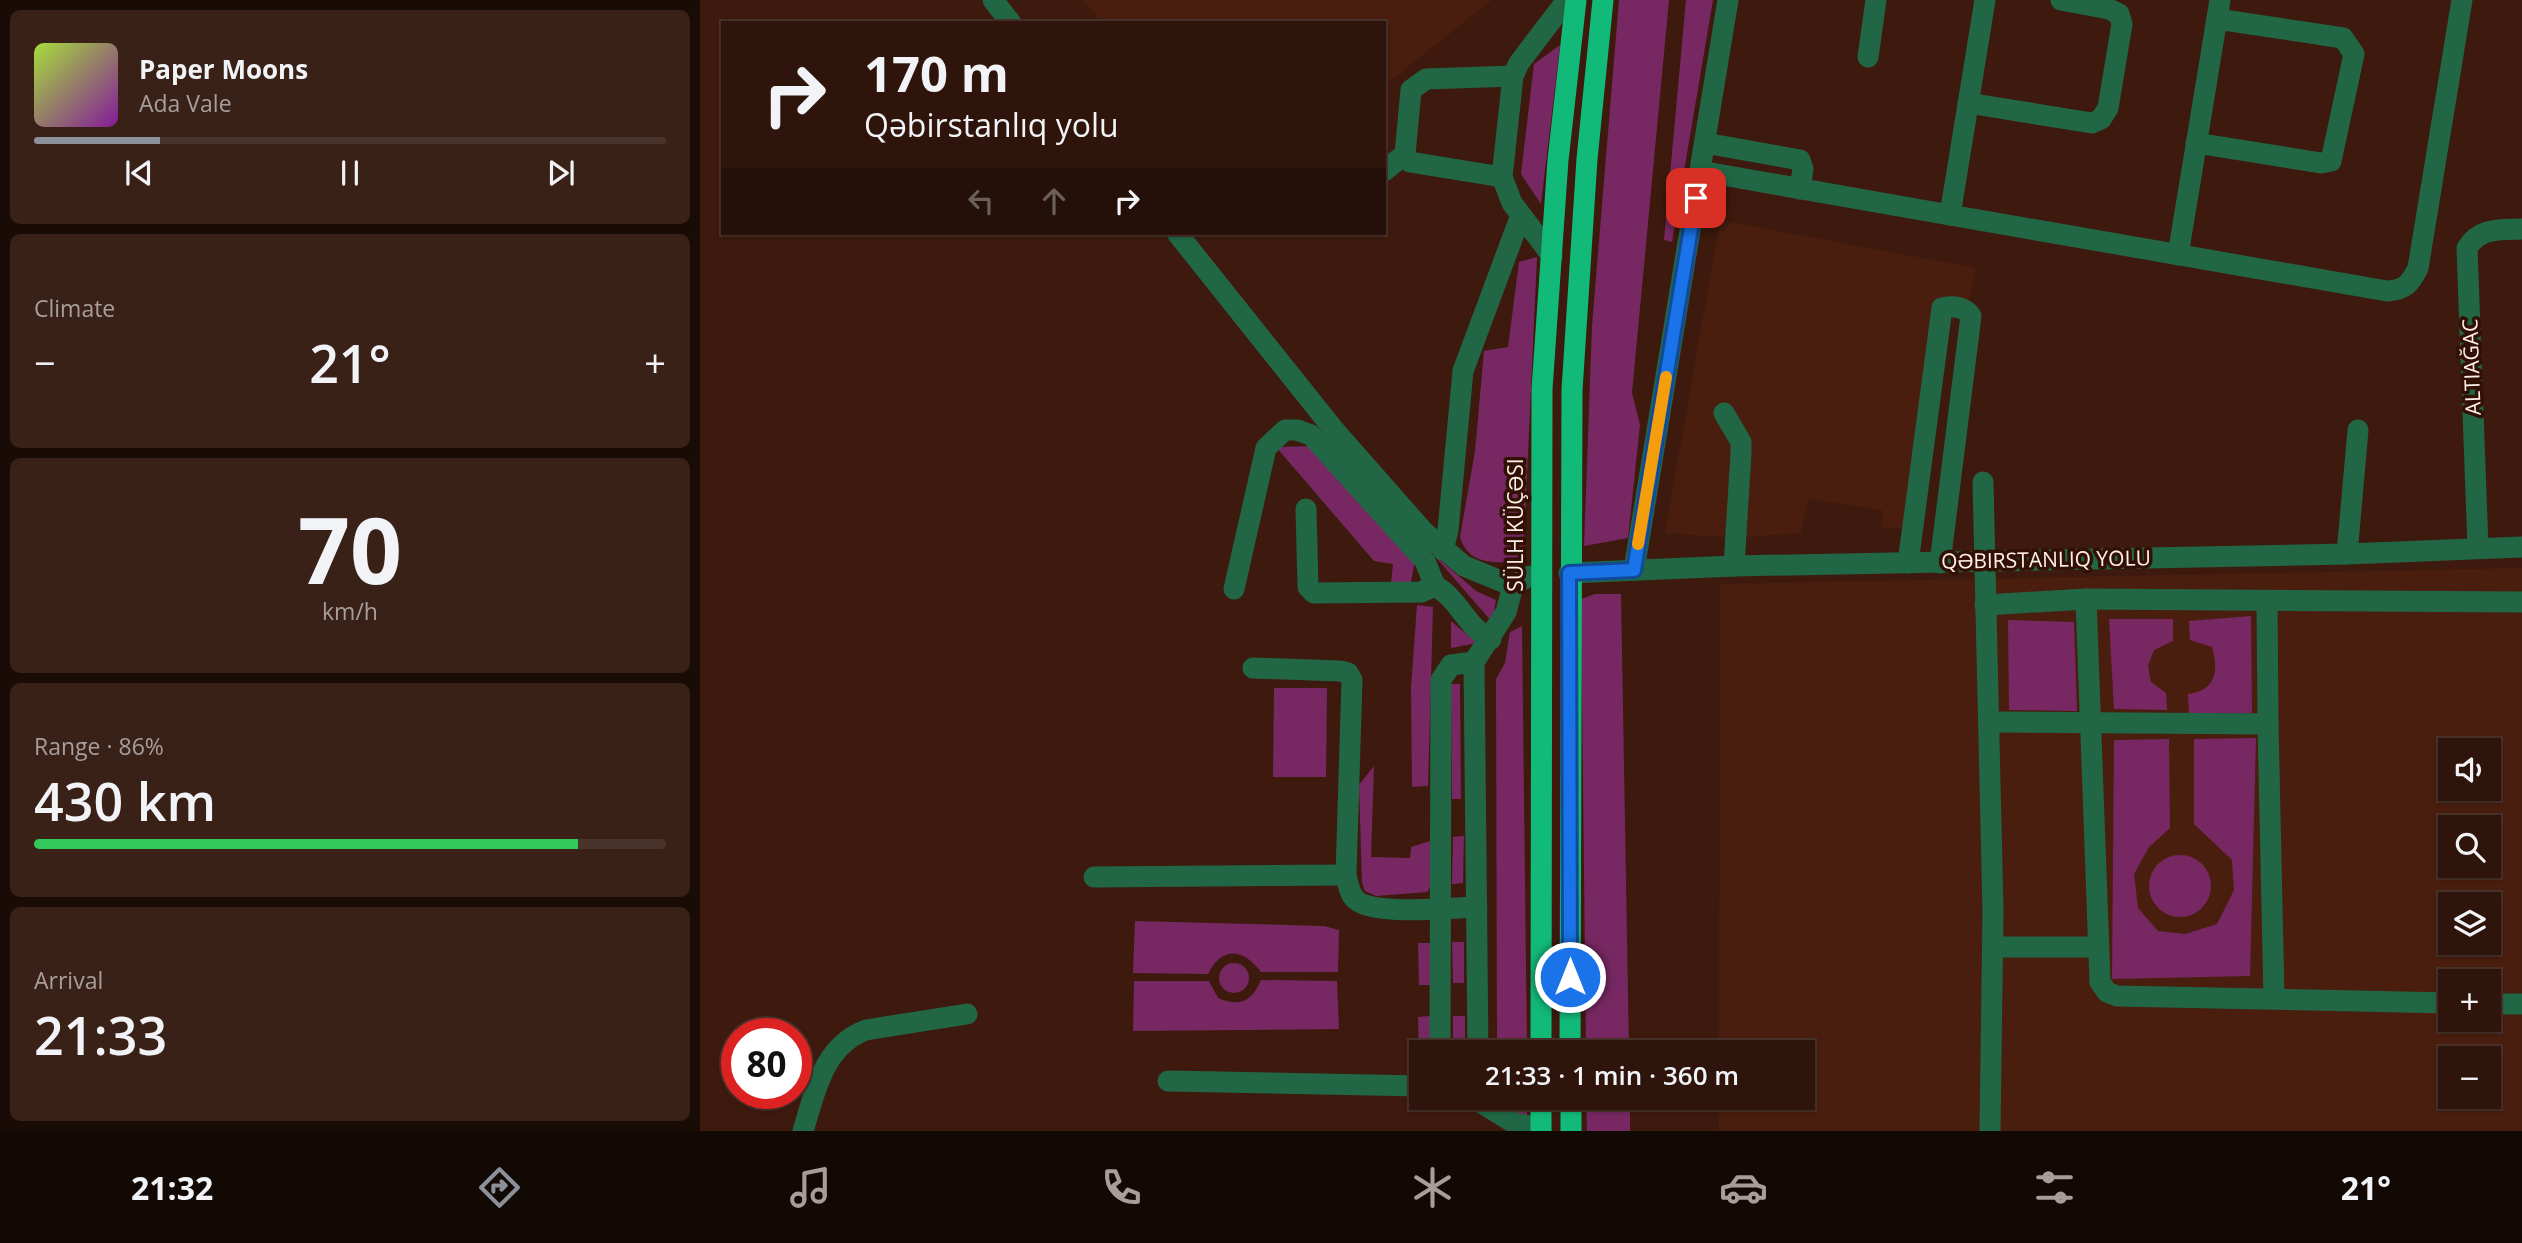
<!DOCTYPE html>
<html lang="en">
<head>
<meta charset="utf-8">
<style>
	body { margin:0; font-family:"Open Sans",sans-serif; background:#3a2118; color:#f1f3f6; height:100vh; display:flex; flex-direction:column; font-size:26px; white-space:nowrap }
	* { box-sizing:border-box; margin:0 }
	p { font-size:23px; color:#a79e9c }
	.icon { flex:none; width:38px; height:38px; fill:none; stroke:currentColor; stroke-width:2; stroke-linecap:round; stroke-linejoin:round }
	.map { position:relative; flex:1; overflow:hidden }
	.panel { display:flex; flex-direction:column; gap:10px; padding:10px; background:#190b06; width:700px }
	.panel>* { flex:none }
	.top-card { position:absolute; left:21px; top:21px; width:665px; height:214px; border-radius:0px; box-shadow:0 2px 5px #0004,0 0 0 2px #49332b; background:#2e140a; color:#f1f3f6; overflow:hidden }
	.fabs { position:absolute; left:1738px; top:738px; display:grid; gap:14px }
	.fabs a { display:grid; place-items:center; width:63px; height:63px; border-radius:0px; background:#2e140a; box-shadow:0 2px 5px #0004,0 0 0 2px #49332b; font-size:35px }
	.speed { position:absolute; left:21px; top:1018px; display:flex; gap:14px; font-size:35px; font-weight:700; text-align:center }
	.speed>* { display:grid; place-content:center; width:91px; height:91px; border-radius:50%; background:#2e140a; box-shadow:0 2px 5px #0004,0 0 0 2px #49332b; line-height:1 }
	.speed .limit { border:10px solid #d22; background:#fff; color:#111 }
	.pin { position:absolute; display:grid; place-items:center; width:60px; height:60px; color:#fff; margin:-30px; border-radius:14px; box-shadow:0 4px 10px #0006 }
	.me { position:absolute; width:77px; margin:-38px; rotate:0deg; stroke-linejoin:round; filter:drop-shadow(0 0 5px #0008) }
	.turn { display:flex; align-items:center; gap:24px; height:147px; padding:0 28px; font-size:32px }
	.turn .icon { width:91px; height:91px; stroke-width:2.5 }
	.turn b { display:block; font-size:49px; line-height:60px }
	.lanes { display:flex; align-items:center; height:66px; padding:0 28px; background:#0003; justify-content:center; gap:35px; direction:ltr }
	.lanes .off { opacity:.35 }
	.big { font-size:52px; font-weight:600; line-height:1.1 }
	.panel .widget { flex:1; display:flex; flex-direction:column; justify-content:center; gap:10px; min-width:0; padding:0 24px; border-radius:10px; background:#3a2118 }
	.panel .dial { align-items:center; gap:0 }
	.dial b { font-size:91px; line-height:1 }
	.song { display:flex; align-items:center; gap:21px }
	.cover { width:84px; height:84px; border-radius:10px; background:linear-gradient(135deg,hsl(80 70% 55%),hsl(290 70% 35%)) }
	.played { height:7px; border-radius:4px; background:linear-gradient(90deg,#8c9099 20%,#49332b 20%) }
	.keys { display:flex; justify-content:space-around; direction:ltr }
	.heat { display:flex; justify-content:space-between; align-items:center; font-size:38px; direction:ltr }
	.charge { height:10px; border-radius:5px; background:linear-gradient(90deg,#34c759 86%,#49332b 0) }
	.trip { position:absolute; left:709px; top:1040px; width:406px; height:70px; border-radius:0px; background:#2e140a; box-shadow:0 2px 5px #0004,0 0 0 2px #49332b; font-weight:600; line-height:70px; text-align:center }
	.tab-bar { display:flex; height:112px; justify-content:space-around; align-items:center; background:#120804; color:#a79e9c }
	.tab-bar .icon { width:49px; height:49px }
	.tab-bar .on { color:#8c9099 }
	.tab-bar b { font-size:32px; color:#f1f3f6 }
	main { display:flex; flex:1; min-height:0 }
	.map>svg:first-child { display:block }
	.built { fill:#491e0f; fill-rule:evenodd }
	.green { fill:#772862 }
	.lines { fill:none; stroke-linecap:round; stroke-linejoin:round }
	.minor { stroke:#216746; stroke-width:21 }
	.highway { stroke:#12ba7a; stroke-width:21 }
	.route-casing { stroke:#114b97; stroke-width:18 }
	.route { stroke:#1a73e8; stroke-width:12 }
	.slow { stroke:#f59e0b; stroke-width:12 }
	.labels { text-anchor:middle; stroke-width:7; stroke-linejoin:round; paint-order:stroke }
	.street-label { font-size:21px; fill:#feefea; stroke:#321004 }
</style>
</head>
<body>
<main>
<section class="panel">
<div class="widget">
<div class="song"><i class="cover"></i><div><b>Paper Moons</b><p>Ada Vale</p></div></div>
<div class="played"></div>
<div class="keys"><svg class="icon" aria-label="previous" viewBox="0 0 24 24"><path d="M18 5L8 12l10 7zM5 5v14"/></svg><svg class="icon" aria-label="pause" viewBox="0 0 24 24"><path d="M8 5v14M16 5v14"/></svg><svg class="icon" aria-label="next" viewBox="0 0 24 24"><path d="M6 5l10 7-10 7zM19 5v14"/></svg></div>
</div>
<div class="widget"><p>Climate</p>
<div class="heat"><a>−</a><b class="big">21°</b><a>+</a></div>
</div>
<div class="widget dial"><b>70</b><p>km/h</p></div>
<div class="widget"><p>Range · 86%</p><b class="big">430 km</b><div class="charge"></div></div>
<div class="widget"><p>Arrival</p><b class="big">21:33</b></div>
</section>
<div class="map">
<svg width="1822" height="1131" viewBox="0 0 1822 1131">
	<rect width="100%" height="100%" fill="#3d1a0d"/>
	<g class="built">
		<polygon points="383,0 792,0 684,86 684,23 402,23"/>
		<polygon points="1020,220 1276,268 1268,307 1238,303 1206,529 1182,527 1182,510 1108,499 1101,533 1035,538 965,533"/>
		<path d="M1822,568V1131H1019V1097H1102V1052H1019L1020,584ZM1750,751H1788V789H1750ZM1750,828H1788V866H1750ZM1750,905H1788V943H1750ZM1750,982H1788V1020H1750ZM1750,1059H1788V1097H1750Z"/>
	</g>
	<g class="green">
		<polygon points="919,0 969,0 932,393 940,425 928,538 884,546 892,326"/>
		<polygon points="986,0 1013,0 972,242 964,240"/>
		<polygon points="860,45 841,204 821,174 834,64"/>
		<path d="M837,257L823,562C797,562 769,567 760,537L775,451L784,351L808,347L819,262Z"/>
		<polygon points="615,446 715,560 710,587 691,584 693,564 674,561 576,447"/>
		<polygon points="733,554 776,591 796,600 792,622"/>
		<polygon points="895,594 921,594 929,1052 886,1052 881,599"/>
		<polygon points="717,605 733,607 728,786 712,787 711,688"/>
		<path d="M1551,616L1552,713H1489L1488,694C1516,691 1519,670 1512,647L1490,640L1489,621Z"/>
		<polygon points="1409,619 1473,619 1473,641 1454,650 1448,666 1451,682 1466,693 1467,710 1414,709"/>
		<polygon points="1308,620 1374,622 1377,711 1309,710"/>
		<polygon points="751,621 777,643 751,648"/>
		<polygon points="822,626 827,1052 797,1052 796,679 805,663 810,632"/>
		<polygon points="751,684 760,684 761,799 752,799"/>
		<polygon points="574,688 627,688 626,777 573,777"/>
		<polygon points="1556,738 1550,976 1412,979 1414,740 1469,739 1470,828 1449,847 1434,874 1438,908 1458,931 1485,934 1517,924 1534,890 1532,860 1494,824 1494,739"/>
		<polygon points="674,766 671,857 710,858 711,847 730,841 731,886 727,892 676,896 665,891 662,883 659,785"/>
		<polygon points="764,836 763,883 752,884 753,837"/>
		<circle cx="1480" cy="886" r="31"/>
		<path d="M435,921L624,926L639,930L638,972H561C543,948 522,946 508,974L433,973Z"/>
		<polygon points="752,942 764,942 764,983 753,983"/>
		<polygon points="718,943 730,943 730,985 719,985"/>
		<circle cx="534" cy="978" r="15"/>
		<path d="M561,980L637,981L639,1029L433,1031L434,981H509L518,998C539,1007 552,1002 561,980Z"/>
		<polygon points="730,1016 730,1052 721,1052 719,1058 718,1017"/>
		<rect x="753" y="1016" width="12" height="36"/>
		<polygon points="797,1097 827,1097 827,1118 797,1107"/>
		<polygon points="886,1097 930,1097 930,1131 887,1131"/>
	</g>
	<g class="lines">
		<g class="minor">
			<polyline points="293,0 311,23"/>
			<polyline points="1168,57 1176,0"/>
			<polyline points="1268,103 1392,123 1401,119 1408,108 1422,24 1419,14 1409,9 1361,0"/>
			<polyline points="1005,143 1100,160 1103,169 1100,189"/>
			<polyline points="1496,143 1621,163 1631,161 1654,54 1643,38 1517,19"/>
			<polyline points="684,171 705,154"/>
			<polyline points="1000,171 1250,215 1285,0"/>
			<polyline points="802,177 710,162 705,154 711,90 726,79 813,76"/>
			<path d="M1250,215L1687,291C1705,290 1710,284 1718,268L1762,0"/>
			<polyline points="477,233 635,431 724,532 764,566 813,586"/>
			<polyline points="1478,255 1520,0"/>
			<polyline points="852,256 812,203 802,177 813,76 819,63 867,0"/>
			<polyline points="1024,413 1041,442 1041,453 1034,566"/>
			<polyline points="1283,482 1293,911 1290,1131"/>
			<path d="M606,509L608,587L614,593L721,592L735,586C759,598 766,628 791,639"/>
			<path d="M1778,548L1767,248C1780,227 1800,230 1822,229"/>
			<polyline points="743,550 748,530 763,371 821,215"/>
			<polyline points="1647,554 1658,430"/>
			<path d="M1208,563L1242,308C1251,305 1266,307 1271,316L1240,563"/>
			<polyline points="934,570 1028,0"/>
			<polyline points="869,573 1034,566 1647,554 1822,547"/>
			<polyline points="534,589 566,448 585,430 597,430 611,435 725,561 735,586"/>
			<polyline points="1386,599 1400,982 1407,992 1417,996 1750,1003"/>
			<polyline points="1285,605 1386,599 1822,602"/>
			<path d="M553,668L640,671L648,673L652,680L646,875C648,884 649,893 656,900C674,916 752,908 777,907"/>
			<polyline points="1290,722 1568,724 1567,601"/>
			<polyline points="1568,724 1574,998"/>
			<polyline points="394,877 646,875"/>
			<polyline points="1293,947 1399,947"/>
			<polyline points="1788,1004 1822,1004"/>
			<polyline points="740,1052 741,680 751,665 774,662"/>
			<polyline points="778,1052 774,662 806,612 813,586 827,577 841,574"/>
			<polyline points="468,1081 721,1086"/>
			<polyline points="772,1097 814,1123 841,1128"/>
			<path d="M103,1131C115,1092 123,1046 166,1030L267,1014"/>
		</g>
		<g class="highway">
			<polyline points="841,1052 842,389 858,160 876,0"/>
			<polyline points="870,1052 872,390 887,159 903,0"/>
			<polyline points="841,1097 841,1131"/>
			<polyline points="871,1097 871,1131"/>
		</g>
	</g>
	<g class="lines">
		<defs>
			<polyline id="route" points="870,977 869,573 934,570 996,198"/>
		</defs>
		<use href="#route" class="route-casing"/>
		<use href="#route" class="route"/>
		<polyline class="slow" points="938,544 966,377"/>
	</g>
	<g class="labels">
		<g class="street-label">
			<text transform="translate(1772 367) rotate(-92)" y="7">ALTIAĞAC</text>
			<text transform="translate(816 525) rotate(-90)" y="7">SÜLH KÜÇƏSI</text>
			<text transform="translate(1346 560) rotate(-1)" y="7">QƏBIRSTANLIQ YOLU</text>
		</g>
	</g>
</svg>
<div class="fabs">
<a><svg class="icon" aria-label="sound" viewBox="0 0 24 24"><path d="M4 9h4l5-4v14l-5-4H4zM17 9q2 3 0 6"/></svg></a>
<a><svg class="icon" aria-label="search" viewBox="0 0 24 24"><circle cx="10" cy="10" r="6"/><path d="M15 15l6 6"/></svg></a>
<a><svg class="icon" aria-label="layers" viewBox="0 0 24 24"><path d="M12 4l9 5-9 5-9-5zM3 14l9 5 9-5"/></svg></a>
<a>+</a>
<a>−</a>
</div>
<div class="speed"><div class="limit">80</div></div>
<div class="pin" style="left:996px;top:198px;background:#d93025"><svg class="icon" aria-label="arrive" viewBox="0 0 24 24"><path d="M6 21V4h12l-3 4 3 4H6"/></svg></div>
<svg class="me" style="left:870px;top:977px" viewBox="-20 -20 40 40"><circle r="17" fill="#1a73e8" stroke="#fff" stroke-width="3"/><path d="M0-11L8 9 0 5-8 9z" fill="#fff"/></svg>
<div class="trip">21:33 · 1 min · 360 m</div>
<div class="top-card">
<div class="turn"><svg class="icon" aria-label="right" viewBox="0 0 24 24"><path d="M7 20v-9h11M14 6l5 5-5 5"/></svg><div><b>170 m</b>Qəbirstanlıq yolu</div></div>
<div class="lanes"><svg class="icon off" aria-label="left" viewBox="0 0 24 24"><path d="M17 20v-9H6M10 6l-5 5 5 5"/></svg><svg class="icon off" aria-label="ahead" viewBox="0 0 24 24"><path d="M12 20V5M6 11l6-6 6 6"/></svg><svg class="icon" aria-label="right" viewBox="0 0 24 24"><path d="M7 20v-9h11M14 6l5 5-5 5"/></svg></div>
</div>
</div>
</main>
<nav class="tab-bar">
<b>21:32</b>
<svg class="icon on" aria-label="directions" viewBox="0 0 24 24"><path d="M12 3l9 9-9 9-9-9zM9 14v-3h6M13 9l2 2-2 2"/></svg>
<svg class="icon" aria-label="music" viewBox="0 0 24 24"><path d="M9 18V5l10-2v13"/><circle cx="6" cy="18" r="3"/><circle cx="16" cy="16" r="3"/></svg>
<svg class="icon" aria-label="phone" viewBox="0 0 24 24"><path d="M5 4h4l2 5-3 2q2 4 5 5l2-3 5 2v4C11 20 4 13 5 4z"/></svg>
<svg class="icon" aria-label="climate" viewBox="0 0 24 24"><path d="M12 3v18M4 7l16 10M4 17L20 7"/></svg>
<svg class="icon" aria-label="car" viewBox="0 0 24 24"><path d="M5 17H2v-5l4-1 3-4h7l3 4 3 1v5h-3M9 17h6M6 11h13"/><circle cx="7" cy="17" r="2"/><circle cx="17" cy="17" r="2"/></svg>
<svg class="icon" aria-label="filters" viewBox="0 0 24 24"><path d="M4 7h16M4 17h16"/><circle cx="9" cy="7" r="2"/><circle cx="15" cy="17" r="2"/></svg>
<b>21°</b>
</nav>
</body>
</html>
